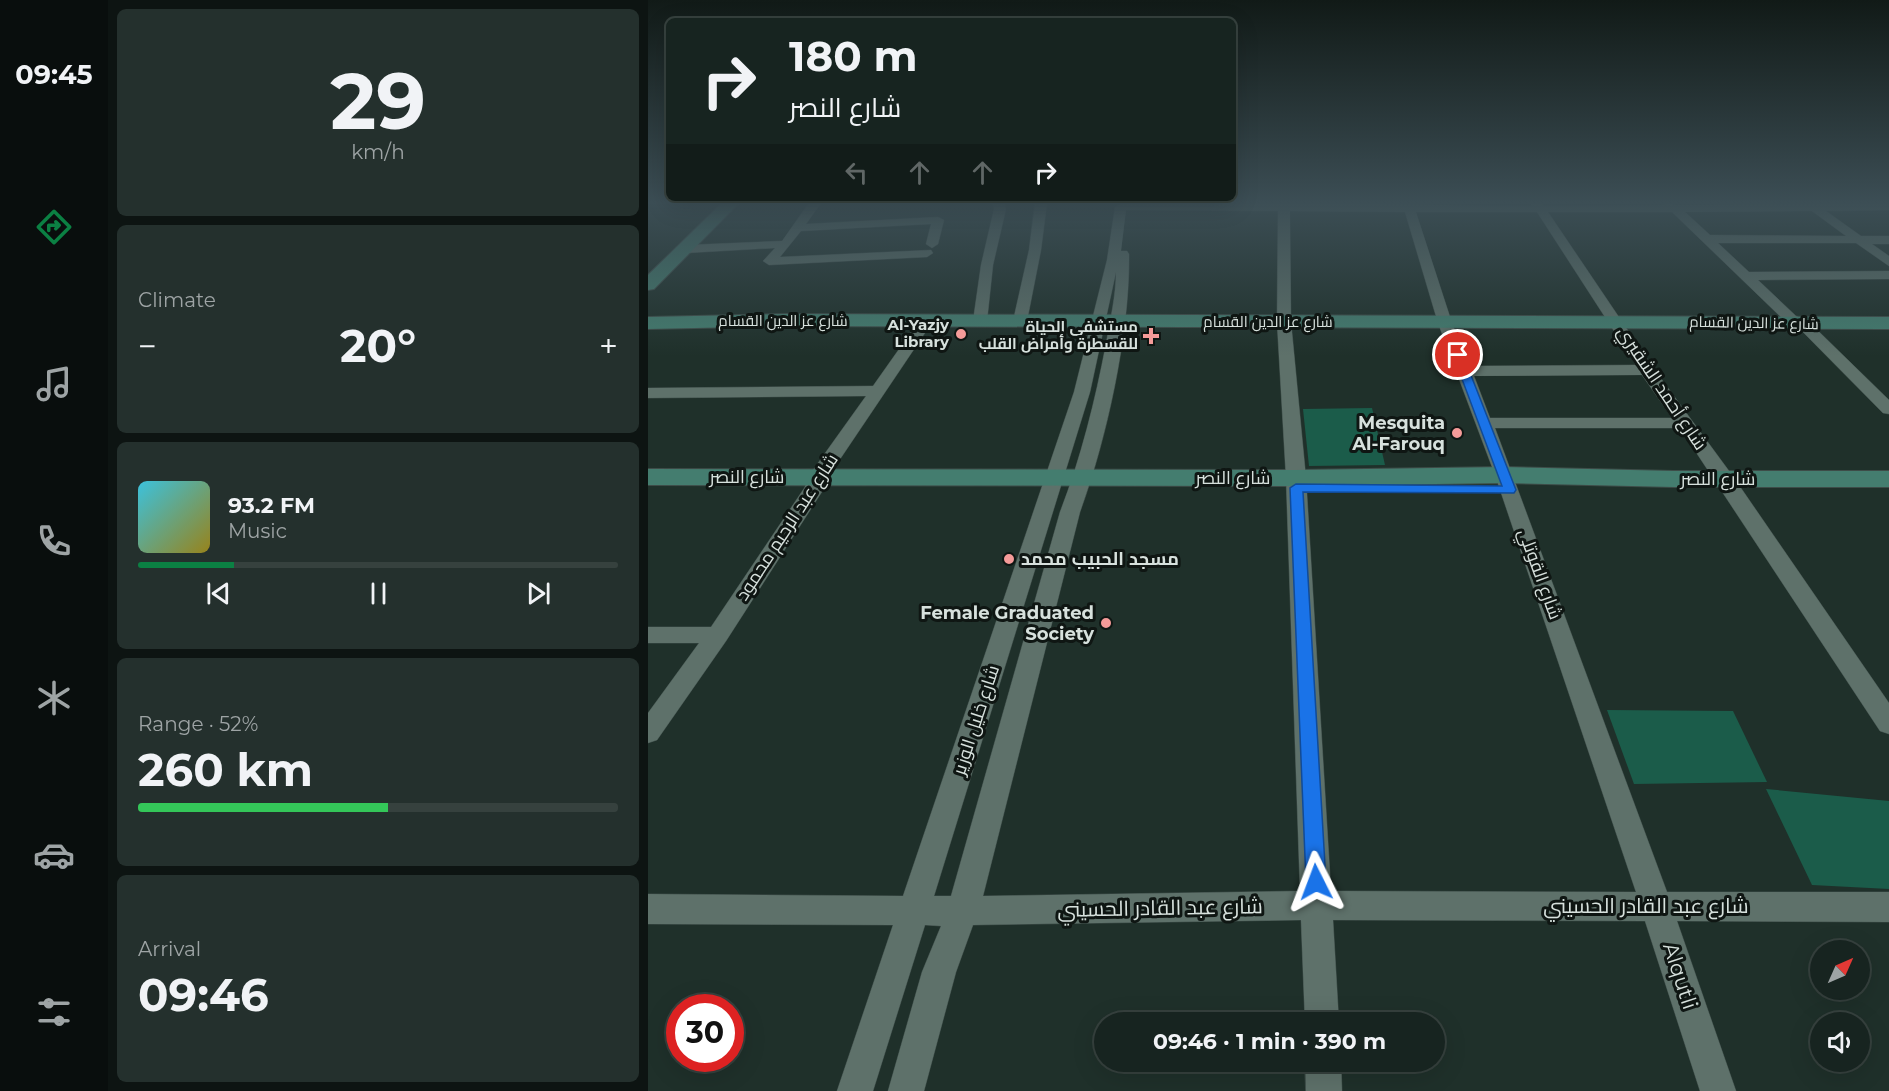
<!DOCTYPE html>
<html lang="en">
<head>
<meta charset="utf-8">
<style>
	body { margin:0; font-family:Montserrat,Cairo,sans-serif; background:#24302d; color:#f1f3f6; height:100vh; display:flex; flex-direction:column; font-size:22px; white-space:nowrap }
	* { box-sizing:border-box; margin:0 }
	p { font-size:20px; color:#9ea4a5 }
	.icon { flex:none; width:33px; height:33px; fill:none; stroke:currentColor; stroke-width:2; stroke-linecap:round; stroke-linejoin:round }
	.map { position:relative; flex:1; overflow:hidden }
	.panel { display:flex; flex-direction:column; gap:9px; padding:9px; background:#0d1412; width:540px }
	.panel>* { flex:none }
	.guide { position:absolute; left:18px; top:18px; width:570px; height:183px; border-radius:9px; box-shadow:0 6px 24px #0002,0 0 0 2px #36413e; background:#172420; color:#f1f3f6; overflow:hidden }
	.needle { width:39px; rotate:45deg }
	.controls { position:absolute; left:1162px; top:940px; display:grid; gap:12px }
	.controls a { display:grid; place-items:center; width:60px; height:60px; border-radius:50%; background:#172420; box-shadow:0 6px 24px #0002,0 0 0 2px #36413e; font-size:30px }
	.speed { position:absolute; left:18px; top:994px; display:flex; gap:12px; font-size:30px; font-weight:700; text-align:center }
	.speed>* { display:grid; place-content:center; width:78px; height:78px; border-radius:50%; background:#172420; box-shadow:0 6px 24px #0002,0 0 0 2px #36413e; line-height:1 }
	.speed .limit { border:9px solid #d22; background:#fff; color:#111 }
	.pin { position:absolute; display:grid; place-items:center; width:51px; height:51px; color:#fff; margin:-26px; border:3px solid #fff; border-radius:50%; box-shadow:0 2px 6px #0007 }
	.me { position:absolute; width:66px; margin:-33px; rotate:357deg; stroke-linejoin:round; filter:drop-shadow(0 0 4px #0008) }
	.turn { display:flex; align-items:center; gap:21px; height:126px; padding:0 24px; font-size:27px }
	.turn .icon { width:78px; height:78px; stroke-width:2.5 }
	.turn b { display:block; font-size:42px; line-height:51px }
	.lanes { display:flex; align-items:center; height:57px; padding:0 24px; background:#0003; justify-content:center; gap:30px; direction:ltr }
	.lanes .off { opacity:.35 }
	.big { font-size:45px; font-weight:700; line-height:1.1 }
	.panel .widget { flex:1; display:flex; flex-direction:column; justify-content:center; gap:9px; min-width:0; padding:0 21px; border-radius:9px; background:#24302d }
	.panel .dial { align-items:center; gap:0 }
	.dial b { font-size:78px; line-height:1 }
	.song { display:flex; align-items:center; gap:18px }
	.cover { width:72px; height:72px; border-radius:9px; background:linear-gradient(135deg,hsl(190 70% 55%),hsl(50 70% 35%)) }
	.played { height:6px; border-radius:3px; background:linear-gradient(90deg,#0b8043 20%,#36413e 20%) }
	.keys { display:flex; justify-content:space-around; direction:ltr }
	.heat { display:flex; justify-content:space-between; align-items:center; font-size:33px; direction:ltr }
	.charge { height:9px; border-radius:4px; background:linear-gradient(90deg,#34c759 52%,#36413e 0) }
	.trip { position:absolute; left:446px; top:1012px; width:351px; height:60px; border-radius:30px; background:#172420; box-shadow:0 6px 24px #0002,0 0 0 2px #36413e; font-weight:700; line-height:60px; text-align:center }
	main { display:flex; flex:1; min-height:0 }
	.menu { display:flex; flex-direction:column; width:108px; justify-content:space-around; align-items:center; background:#090e0d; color:#9ea4a5 }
	.menu .icon { width:42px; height:42px }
	.menu .selected { color:#0b8043 }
	.menu b { font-size:27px; color:#f1f3f6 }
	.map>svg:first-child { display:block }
	.green { fill:#1b5c4a }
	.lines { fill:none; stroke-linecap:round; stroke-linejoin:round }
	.street-casing { stroke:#3d4c48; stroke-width:1 }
	.secondary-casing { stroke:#3d4c48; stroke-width:2 }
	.street { fill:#5e716a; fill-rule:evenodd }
	.secondary { fill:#447d6f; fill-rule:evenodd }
	.route { fill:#1a73e8; stroke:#114b97; stroke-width:1.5 }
	.poi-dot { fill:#f59b99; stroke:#0f1613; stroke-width:2 }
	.labels { text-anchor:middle; stroke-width:6; stroke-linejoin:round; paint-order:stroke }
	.far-street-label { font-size:15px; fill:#d7e1dd; stroke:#0f1613 }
	.far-poi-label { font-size:15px; font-weight:bold; fill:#d7e1dd; stroke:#0f1613; text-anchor:end }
	.street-label { font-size:18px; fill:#d7e1dd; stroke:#0f1613 }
	.poi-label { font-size:18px; font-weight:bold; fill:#d7e1dd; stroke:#0f1613; text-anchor:end }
	.near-street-label { font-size:21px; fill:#d7e1dd; stroke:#0f1613 }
</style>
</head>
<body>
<main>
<nav class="menu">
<b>09:45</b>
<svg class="icon selected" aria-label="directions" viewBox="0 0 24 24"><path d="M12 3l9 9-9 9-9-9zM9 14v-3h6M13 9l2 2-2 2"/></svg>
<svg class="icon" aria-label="music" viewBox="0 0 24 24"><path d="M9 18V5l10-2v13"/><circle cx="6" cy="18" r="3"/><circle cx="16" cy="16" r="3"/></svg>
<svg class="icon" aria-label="phone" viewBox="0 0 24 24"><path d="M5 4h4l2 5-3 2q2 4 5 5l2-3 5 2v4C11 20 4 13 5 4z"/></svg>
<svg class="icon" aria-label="climate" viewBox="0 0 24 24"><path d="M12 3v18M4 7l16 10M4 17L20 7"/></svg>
<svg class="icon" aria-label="car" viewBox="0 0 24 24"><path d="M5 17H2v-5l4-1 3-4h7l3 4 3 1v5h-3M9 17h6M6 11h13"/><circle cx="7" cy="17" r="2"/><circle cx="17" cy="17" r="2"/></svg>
<svg class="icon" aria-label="filters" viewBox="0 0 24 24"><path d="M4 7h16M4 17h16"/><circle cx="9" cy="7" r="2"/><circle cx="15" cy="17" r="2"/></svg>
</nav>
<section class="panel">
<div class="widget dial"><b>29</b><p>km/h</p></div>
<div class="widget"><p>Climate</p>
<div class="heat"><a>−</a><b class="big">20°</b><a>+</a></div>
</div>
<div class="widget">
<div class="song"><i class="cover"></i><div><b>93.2 FM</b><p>Music</p></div></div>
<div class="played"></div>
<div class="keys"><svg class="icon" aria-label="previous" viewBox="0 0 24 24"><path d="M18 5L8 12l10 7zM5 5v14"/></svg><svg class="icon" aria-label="pause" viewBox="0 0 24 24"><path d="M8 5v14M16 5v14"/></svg><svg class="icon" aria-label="next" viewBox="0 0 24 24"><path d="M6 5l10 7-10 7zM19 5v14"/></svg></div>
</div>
<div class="widget"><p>Range · 52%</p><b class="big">260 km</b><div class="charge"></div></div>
<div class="widget"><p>Arrival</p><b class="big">09:46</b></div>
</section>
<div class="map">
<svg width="1241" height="1091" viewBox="0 0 1241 1091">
	<rect width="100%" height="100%" fill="#1f302a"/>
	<g class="green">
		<polygon points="724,408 737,465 661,466 655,409"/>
		<polygon points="959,710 1085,711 1119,782 986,784"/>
		<polygon points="1118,789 1241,801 1241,889 1164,885"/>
	</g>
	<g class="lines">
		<defs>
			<g id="street">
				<polygon points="161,203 173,203 158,224 290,217 296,220 290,244 284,248 278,244 283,224 153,231 132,257 283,250 285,253 279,257 121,265 115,261 127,248 38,253 32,249 38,245 134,241"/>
				<polygon points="345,203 356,203 358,209 345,265 339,321 332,325 325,321 333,265 346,209"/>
				<polygon points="387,203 399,203 393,250 379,321 372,325 365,321 381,250"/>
				<path d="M631,203L884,206L883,203H893L895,206L1017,205L1016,203L1029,205L1241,204V210L1178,211L1213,236H1241V244H1224L1241,256V266L1208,243H1070L1101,272L1241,271V279L1110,280L1148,316L1160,321L1241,400V414L1235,413L1150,327L1138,322L1024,212H900L1006,369L1084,475L1241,703V734L1232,731L1032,428H847L1019,892H1241V922L1029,921L1088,1091H1052L997,921L685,920L691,1023H657L653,920L325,925L308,972L276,1091H240L274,972L293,926L277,925L225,1091H189L245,925L0,924V894L255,896L426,392L459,260L467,207L473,204ZM478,210L630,211L629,322L638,478L652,891L335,896L432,512C459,438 482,333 481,254L479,251H473ZM642,211L757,212L790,323L847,475L988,892L683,891L658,478L643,322ZM1164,211L1198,236L1062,235L1037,212ZM768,212H889L988,365L822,366L804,323ZM468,272C468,296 462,320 458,344C447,401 433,458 412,512L303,896H286L442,392ZM994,375L1024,418H842L826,376Z"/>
				<polygon points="278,317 285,321 180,477 177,487 78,641 9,740 0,743 0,713 51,643 0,643 0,627 63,627 157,487 160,477 218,396 0,398 0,388 225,386 273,318"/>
				<polygon points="657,1062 693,1062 694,1091 658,1091"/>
			</g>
			<g id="secondary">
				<polygon points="74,203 91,203 6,289 0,290 0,275"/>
				<polygon points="140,314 1241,317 1241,329 140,326 0,329 0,317"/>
				<polygon points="856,467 1026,471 1241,471 1241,487 1026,487 856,483 648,486 0,485 0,469 648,470"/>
			</g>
		</defs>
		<use href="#street" class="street-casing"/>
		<use href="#secondary" class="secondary-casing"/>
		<use href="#street" class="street"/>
		<use href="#secondary" class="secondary"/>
	</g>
	<linearGradient id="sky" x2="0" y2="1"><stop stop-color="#111a17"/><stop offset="0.57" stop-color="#3c4e55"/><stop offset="1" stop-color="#3c4e55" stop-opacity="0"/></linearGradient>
	<rect width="1241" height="356" fill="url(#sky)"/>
	<polygon class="route" points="807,353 815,355 868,490 866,493 655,492 678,882 675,888 668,891 661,888 658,882 642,488 648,484 854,486 805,355"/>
	<g class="poi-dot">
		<circle cx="313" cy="334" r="6"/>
		<path d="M500 327h6v6h6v6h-6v6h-6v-6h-6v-6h6z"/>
		<circle cx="809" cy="433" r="6"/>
		<circle cx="361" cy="559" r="6"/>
		<circle cx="458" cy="623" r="6"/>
	</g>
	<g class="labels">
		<g class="far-street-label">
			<text x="135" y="326">شارع عز الدين القسام</text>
			<text x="620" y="327">شارع عز الدين القسام</text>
			<text transform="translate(1106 323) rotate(1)" y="5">شارع عز الدين القسام</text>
		</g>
		<g class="far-poi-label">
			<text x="301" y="330">Al-Yazjy<tspan x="301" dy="17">Library</tspan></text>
			<text x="490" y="332">مستشفى الحياة<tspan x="490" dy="17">للقسطرة وأمراض القلب</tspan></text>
		</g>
		<g class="street-label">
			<text transform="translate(1014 388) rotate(56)" y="6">شارع أحمد الشقيري</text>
			<text x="99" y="483">شارع النصر</text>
			<text x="585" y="484">شارع النصر</text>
			<text x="1070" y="485">شارع النصر</text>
			<text transform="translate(139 527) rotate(-57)" y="6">شارع عبد الرحيم محمود</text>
			<text transform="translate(892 574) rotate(70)" y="6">شارع القوتلي</text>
			<text transform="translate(328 720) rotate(-72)" y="6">شارع خليل الوزير</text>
		</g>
		<g class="poi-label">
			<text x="797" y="429">Mesquita<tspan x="797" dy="21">Al-Farouq</tspan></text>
			<text x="373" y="565" text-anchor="start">مسجد الحبيب محمد</text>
			<text x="446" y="619">Female Graduated<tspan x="446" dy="21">Society</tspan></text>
		</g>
		<g class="near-street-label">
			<text x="998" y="913">شارع عبد القادر الحسيني</text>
			<text transform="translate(512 908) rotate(-1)" y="7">شارع عبد القادر الحسيني</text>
			<text transform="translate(1032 976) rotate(72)" y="7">Alqutli</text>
		</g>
	</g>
</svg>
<div class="controls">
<a><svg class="needle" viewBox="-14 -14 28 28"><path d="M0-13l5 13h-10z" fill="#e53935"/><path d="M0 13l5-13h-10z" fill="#9ea4a5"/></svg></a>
<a><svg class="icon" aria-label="sound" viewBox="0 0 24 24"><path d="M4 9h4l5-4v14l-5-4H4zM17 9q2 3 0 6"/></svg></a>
</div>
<div class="speed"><div class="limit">30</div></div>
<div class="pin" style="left:810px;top:355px;background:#d93025"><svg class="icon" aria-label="arrive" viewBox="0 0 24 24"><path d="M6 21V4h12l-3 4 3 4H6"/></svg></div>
<svg class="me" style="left:668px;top:882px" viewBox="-20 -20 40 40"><path d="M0-17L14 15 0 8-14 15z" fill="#1a73e8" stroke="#fff" stroke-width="4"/></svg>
<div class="trip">09:46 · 1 min · 390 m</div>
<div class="guide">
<div class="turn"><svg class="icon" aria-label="right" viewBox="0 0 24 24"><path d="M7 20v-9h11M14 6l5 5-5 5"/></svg><div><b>180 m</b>شارع النصر</div></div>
<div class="lanes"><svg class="icon off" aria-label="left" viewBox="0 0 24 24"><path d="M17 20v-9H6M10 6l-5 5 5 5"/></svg><svg class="icon off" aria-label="ahead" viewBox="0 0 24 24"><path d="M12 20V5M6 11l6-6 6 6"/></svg><svg class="icon off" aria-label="ahead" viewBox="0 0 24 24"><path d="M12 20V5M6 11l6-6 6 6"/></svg><svg class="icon" aria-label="right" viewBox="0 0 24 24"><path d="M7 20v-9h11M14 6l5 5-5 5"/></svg></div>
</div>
</div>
</main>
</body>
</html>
